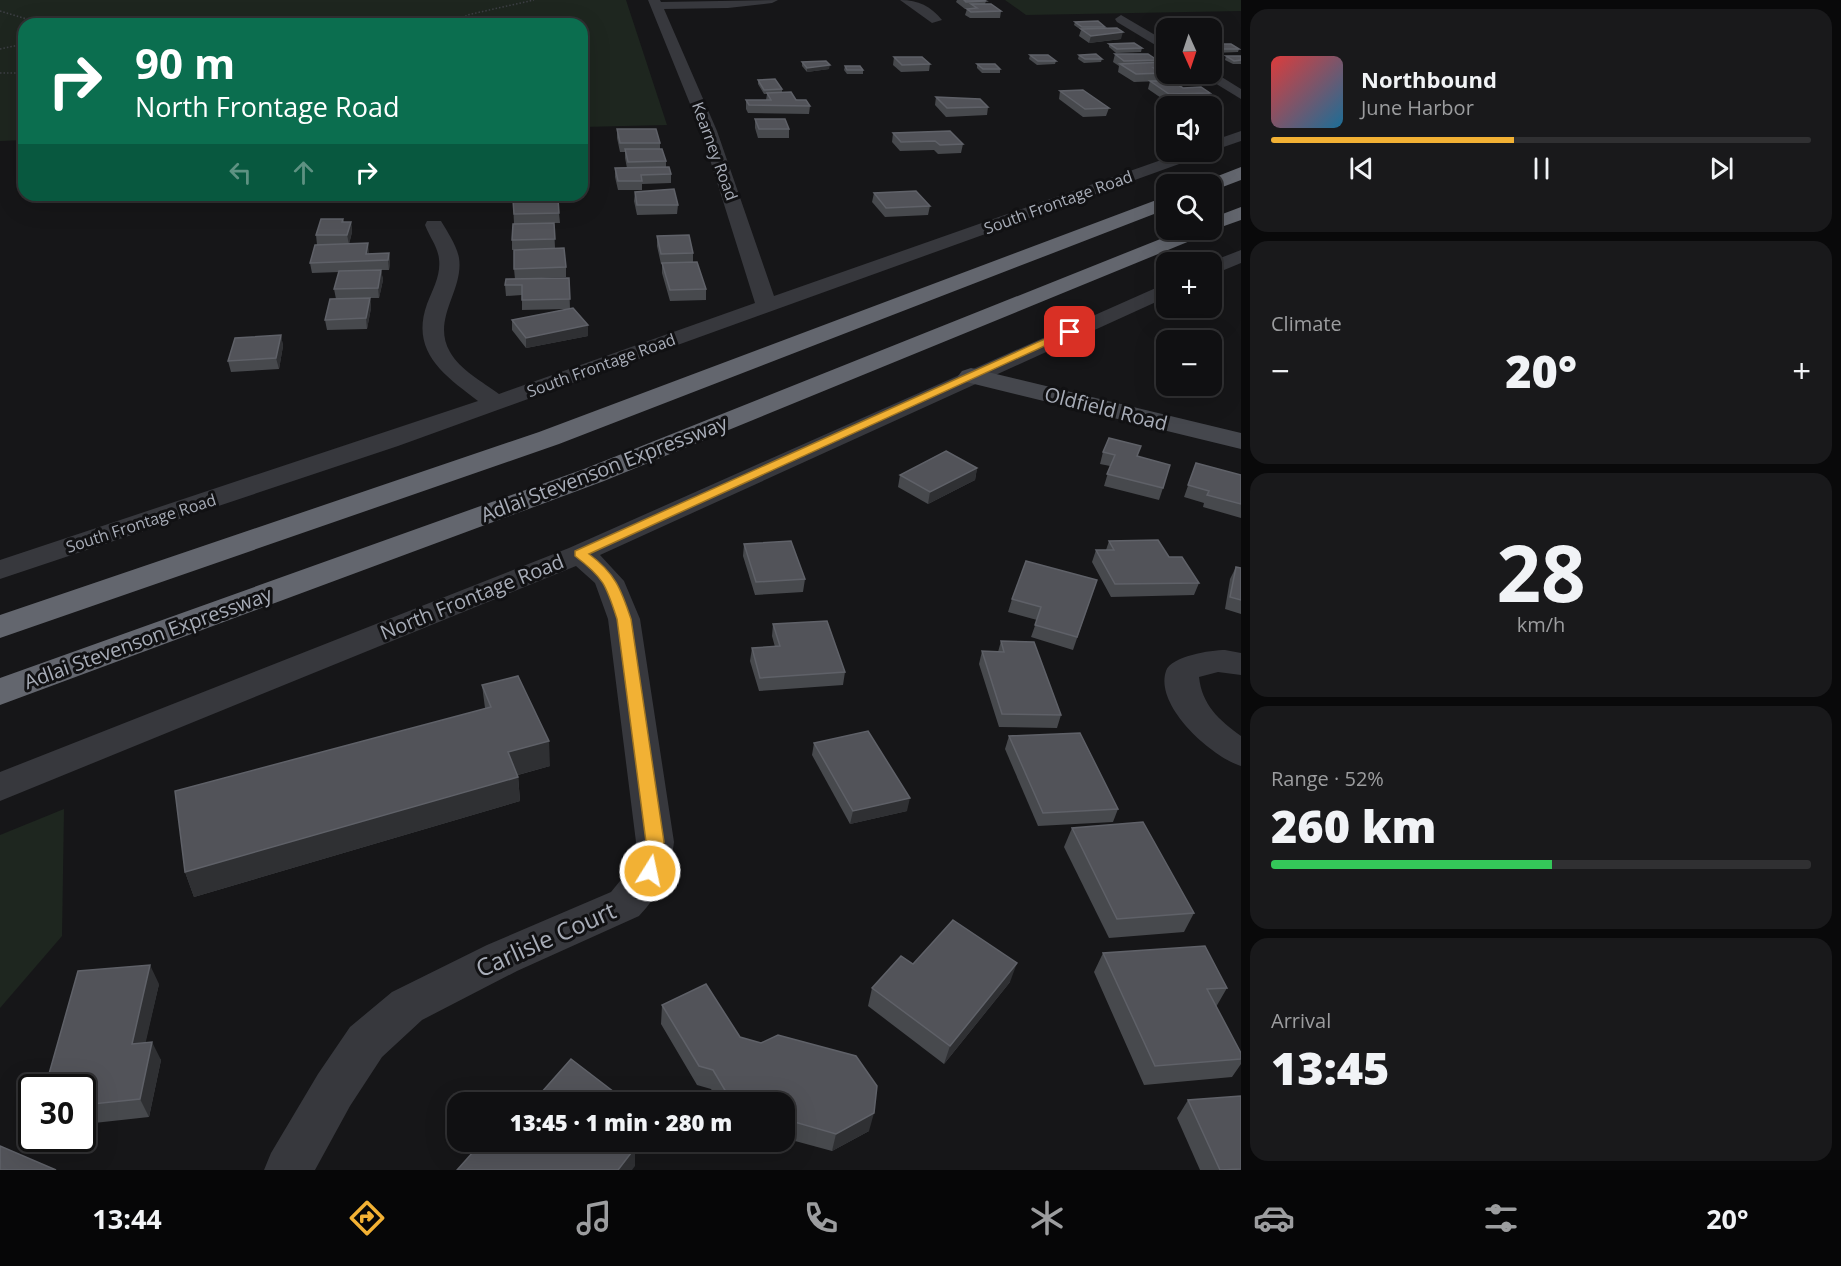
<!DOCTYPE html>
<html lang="en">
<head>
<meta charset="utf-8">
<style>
	body { margin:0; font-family:"Open Sans",sans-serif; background:#19191b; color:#f1f3f6; height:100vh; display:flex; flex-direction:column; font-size:22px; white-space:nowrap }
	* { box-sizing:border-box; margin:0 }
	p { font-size:20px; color:#9c9d9f }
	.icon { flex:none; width:33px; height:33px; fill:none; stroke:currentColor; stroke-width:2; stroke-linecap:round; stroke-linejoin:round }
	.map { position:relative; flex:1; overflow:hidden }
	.drawer { display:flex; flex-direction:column; gap:9px; padding:9px; background:#09090a; width:600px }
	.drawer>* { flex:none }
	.hud { position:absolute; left:18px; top:18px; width:570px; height:183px; border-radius:18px; box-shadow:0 6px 24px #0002,0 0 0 2px #303032; background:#0b6e4f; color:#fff; overflow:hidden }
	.needle { width:39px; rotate:177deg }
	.controls { position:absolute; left:1156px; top:18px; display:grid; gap:12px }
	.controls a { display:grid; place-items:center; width:66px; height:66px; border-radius:12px; background:#101012; box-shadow:0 6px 24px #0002,0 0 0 2px #303032; font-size:30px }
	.speed { position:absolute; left:18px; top:1074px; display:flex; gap:12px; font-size:30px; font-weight:700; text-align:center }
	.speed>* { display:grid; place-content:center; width:78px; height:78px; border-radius:50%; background:#101012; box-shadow:0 6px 24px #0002,0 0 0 2px #303032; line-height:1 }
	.speed .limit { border:3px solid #111; border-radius:9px; background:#fff; color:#111 }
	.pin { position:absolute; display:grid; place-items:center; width:51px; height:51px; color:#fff; margin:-26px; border-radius:12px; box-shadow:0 3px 9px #0006 }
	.me { position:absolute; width:66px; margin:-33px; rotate:10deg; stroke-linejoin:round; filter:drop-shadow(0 0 4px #0008) }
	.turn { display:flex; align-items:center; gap:21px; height:126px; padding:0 18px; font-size:27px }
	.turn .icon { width:78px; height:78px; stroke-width:2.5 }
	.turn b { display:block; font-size:42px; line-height:51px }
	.lanes { display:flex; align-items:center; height:57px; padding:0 18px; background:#0003; justify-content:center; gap:30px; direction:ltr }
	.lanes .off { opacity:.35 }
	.big { font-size:45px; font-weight:800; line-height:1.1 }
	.drawer .tile { flex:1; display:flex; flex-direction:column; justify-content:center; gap:9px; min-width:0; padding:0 21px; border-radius:18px; background:#19191b }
	.drawer .dial { align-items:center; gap:0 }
	.dial b { font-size:78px; line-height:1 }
	.song { display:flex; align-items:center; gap:18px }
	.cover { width:72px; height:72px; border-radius:9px; background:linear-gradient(135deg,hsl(0 70% 55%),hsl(200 70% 35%)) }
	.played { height:6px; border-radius:3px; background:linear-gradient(90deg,#f2b134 45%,#303032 45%) }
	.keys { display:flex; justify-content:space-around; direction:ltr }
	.heat { display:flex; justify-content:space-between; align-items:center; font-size:33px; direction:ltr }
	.charge { height:9px; border-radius:4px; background:linear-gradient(90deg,#34c759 52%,#303032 0) }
	.trip { position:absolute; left:447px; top:1092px; width:348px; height:60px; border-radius:18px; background:#101012; box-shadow:0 6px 24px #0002,0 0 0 2px #303032; font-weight:800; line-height:60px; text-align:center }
	.menu { display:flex; height:96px; justify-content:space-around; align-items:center; background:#060607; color:#9c9d9f }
	.menu .icon { width:42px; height:42px }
	.menu .selected { color:#f2b134 }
	.menu b { font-size:27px; color:#f1f3f6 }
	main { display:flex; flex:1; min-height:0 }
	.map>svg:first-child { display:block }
	.green { fill:#1e261f }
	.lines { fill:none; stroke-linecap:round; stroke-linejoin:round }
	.path { stroke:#3d3f44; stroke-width:1.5; stroke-dasharray:1.5 2; stroke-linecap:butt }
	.street { fill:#37383d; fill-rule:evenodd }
	.secondary { fill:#45474d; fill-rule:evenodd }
	.highway { fill:#63666e; fill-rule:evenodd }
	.wall { fill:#47494d }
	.shaded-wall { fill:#2f3033 }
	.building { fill:#525359; stroke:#5f6168; stroke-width:1.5 }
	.route { fill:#f2b134; stroke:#9d7322; stroke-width:1.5 }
	.labels { text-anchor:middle; stroke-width:6; stroke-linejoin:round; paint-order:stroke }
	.far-street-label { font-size:16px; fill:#a8adb8; stroke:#111113 }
	.street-label { font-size:20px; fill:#a8adb8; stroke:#111113 }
	.near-street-label { font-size:24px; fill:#a8adb8; stroke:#111113 }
</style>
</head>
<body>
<main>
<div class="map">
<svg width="1241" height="1170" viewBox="0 0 1241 1170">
	<rect width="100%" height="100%" fill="#161618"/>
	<g class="green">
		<polygon points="0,0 626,0 667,125 582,127 582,24 24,24 24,140 0,141"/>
		<polygon points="1005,0 1241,0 1241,11 1026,15"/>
		<polygon points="64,809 62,936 0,1008 0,835"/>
	</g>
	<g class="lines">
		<g class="path">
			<polyline points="0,11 43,24"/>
			<polyline points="458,24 467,15 534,0"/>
			<polyline points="0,49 24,44"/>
			<polyline points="0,73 24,73"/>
		</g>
		<g class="street">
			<path d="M648,0H660L661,2L778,0L772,3L728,8L664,9L717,131L774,296L1184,152H1206L1204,155L398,446L0,579V560L478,401C444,375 410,352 427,304C433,289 441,275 439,259C438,247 429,236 425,225L427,221H441C447,231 457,246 459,258C464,291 431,319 450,352C460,370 483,382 499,394L755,303L701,131Z"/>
			<path d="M900,0C919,0 930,6 942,20L932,23Z"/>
			<polygon points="1121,15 1167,42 1167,52 1117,22 1115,19"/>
			<polygon points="1212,71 1241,89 1241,99 1200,74 1212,74"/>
			<polygon points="1241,131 1241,141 1212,151 1212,141"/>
			<polygon points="1241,250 1241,263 1212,275 1210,262"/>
			<path d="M1167,283V297L600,555L624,581L640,619L674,842C671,871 659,895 639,916L517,971L422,1020L382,1057L350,1106L315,1170H264L271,1153L318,1074L350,1027L392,992L487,945L611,892L629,870L636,842L608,619L595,583L576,566L0,801V772L569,548Z"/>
			<path d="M1225,650L1241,653V675L1218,672L1199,677C1202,705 1219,720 1241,736V766C1212,757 1154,706 1166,671C1171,656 1211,650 1225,650Z"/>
		</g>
		<polygon class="secondary" points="971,368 1241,433 1241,449 962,381 958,376 962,371"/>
		<g class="highway">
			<polygon points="1241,167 1241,180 1212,191 1212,184 1203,184 1205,181"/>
			<polygon points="1167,196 1167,209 559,444 0,638 0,615 539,432"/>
			<polygon points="1241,207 1241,220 1210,231 1207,234 604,481 0,705 0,678 584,469 1183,230 1212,230 1212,218"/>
		</g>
	</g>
	<g class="wall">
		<polygon points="957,0 984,0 986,1 985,4 1001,11 1000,18 970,18 965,15 967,9 965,9 956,2"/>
		<polygon points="1075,22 1105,27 1105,28 1121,39 1089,43 1079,36 1081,30 1074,25"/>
		<polygon points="1212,35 1217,37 1216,41 1212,41"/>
		<polygon points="1109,44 1142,48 1141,52 1116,53 1109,47"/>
		<polygon points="1212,44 1239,49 1238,52 1214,53 1212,52"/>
		<polygon points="1115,54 1157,60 1156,63 1167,63 1167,74 1173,74 1172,75 1163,75 1161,81 1134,82 1118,72 1119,66 1113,62"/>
		<polygon points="1030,55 1056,61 1055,64 1037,65 1029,59"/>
		<polygon points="1079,55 1102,59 1101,62 1084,63 1078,59"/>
		<polygon points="1226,56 1241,56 1241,64 1233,64 1225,60"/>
		<polygon points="894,57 930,64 929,71 901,72 893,65"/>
		<polygon points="802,62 829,69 807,72 802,66"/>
		<polygon points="977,64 1000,69 1000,73 982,73 977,68"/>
		<polygon points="845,66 863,70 863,74 847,74 844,70"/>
		<polygon points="758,80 782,89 782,92 810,106 809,114 748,113 746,109 746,100 766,100 767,94 764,94 758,84"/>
		<polygon points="1150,81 1183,88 1210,93 1207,101 1167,102 1148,89"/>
		<polygon points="1060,91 1109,108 1106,116 1083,117 1059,99"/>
		<polygon points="936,97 988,107 987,115 946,117 935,105"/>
		<polygon points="755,119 789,129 789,138 758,138 755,128"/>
		<polygon points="617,129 660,143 660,149 666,161 666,167 671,174 671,183 642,184 642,190 618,190 615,177 615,168 627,168 625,158 625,152 620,152 617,138"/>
		<polygon points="893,133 963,144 961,153 938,154 934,150 900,151 892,142"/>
		<polygon points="635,192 678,205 677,214 637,215 634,201"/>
		<polygon points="874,193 930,206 928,215 885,217 872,202"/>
		<polygon points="513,200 559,213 560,223 554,223 555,248 566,267 566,277 518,279 569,278 570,309 588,336 526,348 512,330 512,320 567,309 522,310 522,295 506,296 505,285 515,279 514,269 531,249 512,250 512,240 514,224"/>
		<polygon points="343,219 344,222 351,222 352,232 349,244 369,254 389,253 390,263 389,270 381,270 383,280 379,298 370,298 371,308 367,329 327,330 325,320 336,299 334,289 339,272 312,273 310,263 317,245 316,235"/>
		<polygon points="657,236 693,253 693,262 706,289 706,300 670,301 662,273 662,264 661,264 657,246"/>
		<polygon points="281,335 283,346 279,369 231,372 228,361"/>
		<polygon points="1103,452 1138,457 1163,488 1159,500 1104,486 1110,466 1100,464"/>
		<polygon points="1196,463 1241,475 1241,518 1203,507 1204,503 1184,497"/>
		<polygon points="977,468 975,480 928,504 898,487 900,475"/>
		<polygon points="1109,541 1169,557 1199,583 1194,595 1111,597 1092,562 1096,550 1106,550"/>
		<polygon points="744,544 805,579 803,592 755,595 743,556"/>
		<polygon points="1236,567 1241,568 1241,614 1225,609 1230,579"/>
		<polygon points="1097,580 1073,650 1031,637 1037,620 1008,612 1012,599"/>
		<polygon points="773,624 845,672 843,685 759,691 750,661 752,648 775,647 772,636"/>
		<polygon points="1001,641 1061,715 1057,728 999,727 979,664 982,651 998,652"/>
		<polygon points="482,685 550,766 518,775 520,801 194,897 185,872 485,708"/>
		<polygon points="1009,736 1118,809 1113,822 1038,826 1005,749"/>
		<polygon points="814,743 907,811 850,824 812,755"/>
		<polygon points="1072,828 1194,913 1184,932 1109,938 1064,847"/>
		<polygon points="1103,953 1227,988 1216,1007 1241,1053 1241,1064 1232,1077 1144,1085 1094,972"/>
		<polygon points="913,964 1010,982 944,1064 868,1006 872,988"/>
		<polygon points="159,984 145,1043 161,1060 149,1117 94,1123 87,1112 82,1112 82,1088"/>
		<polygon points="662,1005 740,1037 869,1131 832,1151 784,1138 784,1102 719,1102 711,1089 697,1085 661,1024"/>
		<polygon points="1241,1096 1241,1170 1200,1170 1177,1118 1188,1100"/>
	</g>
	<g class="shaded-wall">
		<polygon points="1123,32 1121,39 1089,43 1091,36"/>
		<polygon points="830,65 829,69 807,72 807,68"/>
		<polygon points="351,222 352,232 349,244 347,235"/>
		<polygon points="368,243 369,253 368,261 366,254"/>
		<polygon points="389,253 390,263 389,270 388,260"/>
		<polygon points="381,270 383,280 379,298 378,288"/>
		<polygon points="370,298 371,308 367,329 366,318"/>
		<polygon points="588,325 588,336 526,348 526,338"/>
		<polygon points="281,335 283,346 279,369 276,358"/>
		<polygon points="977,468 975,480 928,504 930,492"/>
		<polygon points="549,741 550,766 510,777 508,752"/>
		<polygon points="518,777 520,801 194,897 185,872"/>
		<polygon points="910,798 907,811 850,824 853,811"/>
		<polygon points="1017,963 1010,982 944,1064 950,1046"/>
		<polygon points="150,965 159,984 141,1063 132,1044"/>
		<polygon points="152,1042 161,1060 149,1117 140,1099"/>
		<polygon points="874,1113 869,1131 832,1151 836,1134"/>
		<polygon points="635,1148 635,1166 632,1170 618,1170"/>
	</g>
	<g class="building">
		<polygon points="964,0 984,0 986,1 966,2"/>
		<polygon points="971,4 991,4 1001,11 971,12 967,9 977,8"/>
		<polygon points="1098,21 1105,27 1082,27 1075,22"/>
		<polygon points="1117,28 1123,32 1091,36 1081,29"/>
		<polygon points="1134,43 1142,48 1117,49 1109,44"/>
		<polygon points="1212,44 1231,44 1239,49 1215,49 1212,47"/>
		<polygon points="1096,54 1102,59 1085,59 1079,55"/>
		<polygon points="1115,54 1148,54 1157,60 1124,61"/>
		<polygon points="1030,55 1048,55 1056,61 1038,61"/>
		<polygon points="1226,56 1241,56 1241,60 1234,61"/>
		<polygon points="894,57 922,57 930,64 902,65"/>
		<polygon points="826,61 830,65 807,68 802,62"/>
		<polygon points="1166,62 1167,63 1167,68 1154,68 1163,73 1136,74 1120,64"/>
		<polygon points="977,64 995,64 1000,69 983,69"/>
		<polygon points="845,66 860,66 863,70 847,70"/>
		<polygon points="775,79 782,89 764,90 758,80"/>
		<polygon points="1150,81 1172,81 1183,88 1201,87 1210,93 1169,94"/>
		<polygon points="1083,90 1109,108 1085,109 1060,91"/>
		<polygon points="791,92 796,100 806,100 810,106 749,105 746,100 771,100 767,93"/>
		<polygon points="936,97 980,99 988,107 947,108"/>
		<polygon points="755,119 785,119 789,129 759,129"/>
		<polygon points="617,129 656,129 660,143 620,143"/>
		<polygon points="950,131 963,144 940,145 935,141 901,142 893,133"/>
		<polygon points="625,149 662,149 666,161 628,162"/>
		<polygon points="669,167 671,174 641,175 642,181 618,181 615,168"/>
		<polygon points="674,189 678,205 637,205 635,192"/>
		<polygon points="916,191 930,206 886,208 874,193"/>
		<polygon points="558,199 559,213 514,214 513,200"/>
		<polygon points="321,219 343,219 342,222 351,222 347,235 316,235"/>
		<polygon points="554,223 555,239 512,240 513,224"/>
		<polygon points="689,235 693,253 661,254 657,236"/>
		<polygon points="368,243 366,254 389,253 388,260 310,263 315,245"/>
		<polygon points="564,248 566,267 514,269 514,250"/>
		<polygon points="697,262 706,289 670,290 662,263"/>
		<polygon points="381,270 378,288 334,289 339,271"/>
		<polygon points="569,278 570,299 522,300 522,285 505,285 506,279"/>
		<polygon points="370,298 366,318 325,320 330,299"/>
		<polygon points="573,308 588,325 526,338 512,320"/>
		<polygon points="281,335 276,358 228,361 235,338"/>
		<polygon points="1109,438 1141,446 1137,456 1170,465 1163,488 1107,474 1115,455 1103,452"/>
		<polygon points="946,451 977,468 930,492 900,475"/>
		<polygon points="1196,463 1241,475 1241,504 1207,495 1209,491 1188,485"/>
		<polygon points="1158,540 1169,557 1182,557 1199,583 1115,584 1096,550 1114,550 1109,541"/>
		<polygon points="791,541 805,579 756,582 744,544"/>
		<polygon points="1026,561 1097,580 1077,637 1035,625 1041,607 1012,599"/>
		<polygon points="1236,567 1241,568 1241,600 1230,597"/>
		<polygon points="827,621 845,672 760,678 752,648 780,646 773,624"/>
		<polygon points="1001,641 1034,642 1061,715 1002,714 982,651 1004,652"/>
		<polygon points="518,676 549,741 508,752 518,777 185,872 175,791 491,707 482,685"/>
		<polygon points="868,731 910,798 853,811 814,743"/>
		<polygon points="1080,733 1118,809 1043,813 1009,736"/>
		<polygon points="1143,822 1194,913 1117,919 1072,828"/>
		<polygon points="953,920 1017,963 950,1046 872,988 901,956 913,964"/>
		<polygon points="1205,946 1227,988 1207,989 1241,1053 1241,1059 1155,1066 1103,953"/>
		<polygon points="150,965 132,1044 152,1042 140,1099 83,1105 86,1093 82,1093 82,1088 45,1088 78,971"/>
		<polygon points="706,984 740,1037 761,1043 778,1035 856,1056 877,1086 874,1113 836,1134 784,1119 784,1102 732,1102 713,1070 699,1066 662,1005"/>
		<polygon points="571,1059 627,1102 533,1102"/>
		<polygon points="1241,1096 1241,1169 1220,1170 1188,1100"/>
		<polygon points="482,1142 627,1142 635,1148 618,1170 457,1170"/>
		<polygon points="0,1146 56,1170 0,1170"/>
	</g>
	<path class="route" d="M1067,329L1075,332L589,554C615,573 621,589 631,619L664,842L656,877L650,879L644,877L641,871L646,842L617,619C606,585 604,578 575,556V551Z"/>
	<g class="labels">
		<g class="far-street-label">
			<text transform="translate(715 151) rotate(70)" y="6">Kearney Road</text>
			<text transform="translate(1058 202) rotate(-20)" y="6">South Frontage Road</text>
			<text transform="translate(601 365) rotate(-20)" y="6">South Frontage Road</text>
			<text transform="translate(141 523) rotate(-18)" y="6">South Frontage Road</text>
		</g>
		<g class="street-label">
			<text transform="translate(1106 409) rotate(14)" y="7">Oldfield Road</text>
			<text transform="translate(604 469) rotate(-21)" y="7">Adlai Stevenson Expressway</text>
			<text transform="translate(472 597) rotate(-22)" y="7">North Frontage Road</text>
			<text transform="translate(148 638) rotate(-20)" y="7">Adlai Stevenson Expressway</text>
		</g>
		<g class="near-street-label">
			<text transform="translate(546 940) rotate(-24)" y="8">Carlisle Court</text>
		</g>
	</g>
</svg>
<div class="controls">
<a><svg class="needle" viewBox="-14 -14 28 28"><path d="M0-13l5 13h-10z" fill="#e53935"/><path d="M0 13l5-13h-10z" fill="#9c9d9f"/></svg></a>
<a><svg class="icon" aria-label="sound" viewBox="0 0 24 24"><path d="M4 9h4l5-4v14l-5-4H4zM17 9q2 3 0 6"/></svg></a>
<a><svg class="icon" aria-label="search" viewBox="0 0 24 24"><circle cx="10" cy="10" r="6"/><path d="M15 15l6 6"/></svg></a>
<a>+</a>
<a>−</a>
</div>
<div class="speed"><div class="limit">30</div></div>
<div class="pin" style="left:1070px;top:332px;background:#d93025"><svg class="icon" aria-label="arrive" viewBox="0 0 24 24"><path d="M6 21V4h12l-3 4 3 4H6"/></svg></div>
<svg class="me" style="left:650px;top:871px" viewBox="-20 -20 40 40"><circle r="17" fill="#f2b134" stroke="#fff" stroke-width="3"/><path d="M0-11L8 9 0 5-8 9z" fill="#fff"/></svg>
<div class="trip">13:45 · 1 min · 280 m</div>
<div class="hud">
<div class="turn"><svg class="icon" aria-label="right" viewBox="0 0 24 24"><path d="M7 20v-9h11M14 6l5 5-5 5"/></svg><div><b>90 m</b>North Frontage Road</div></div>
<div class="lanes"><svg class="icon off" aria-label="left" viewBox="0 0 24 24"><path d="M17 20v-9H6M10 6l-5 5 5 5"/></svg><svg class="icon off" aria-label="ahead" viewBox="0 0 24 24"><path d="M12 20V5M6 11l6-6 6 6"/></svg><svg class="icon" aria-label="right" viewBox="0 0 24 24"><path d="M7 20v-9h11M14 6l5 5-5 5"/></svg></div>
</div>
</div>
<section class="drawer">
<div class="tile">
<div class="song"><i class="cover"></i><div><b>Northbound</b><p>June Harbor</p></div></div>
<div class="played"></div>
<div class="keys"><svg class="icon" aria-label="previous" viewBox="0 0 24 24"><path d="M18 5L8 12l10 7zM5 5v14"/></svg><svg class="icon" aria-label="pause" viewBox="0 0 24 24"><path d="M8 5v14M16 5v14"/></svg><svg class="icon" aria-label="next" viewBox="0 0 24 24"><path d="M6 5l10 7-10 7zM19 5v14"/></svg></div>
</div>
<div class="tile"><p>Climate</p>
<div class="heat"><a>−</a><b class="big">20°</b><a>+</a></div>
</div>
<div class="tile dial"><b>28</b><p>km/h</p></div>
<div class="tile"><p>Range · 52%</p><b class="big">260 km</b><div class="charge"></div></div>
<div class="tile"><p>Arrival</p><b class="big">13:45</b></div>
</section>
</main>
<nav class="menu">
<b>13:44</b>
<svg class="icon selected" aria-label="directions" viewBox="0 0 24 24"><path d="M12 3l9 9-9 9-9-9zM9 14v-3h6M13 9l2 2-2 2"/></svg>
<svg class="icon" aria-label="music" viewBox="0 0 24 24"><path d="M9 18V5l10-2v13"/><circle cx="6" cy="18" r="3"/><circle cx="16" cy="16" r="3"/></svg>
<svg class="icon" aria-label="phone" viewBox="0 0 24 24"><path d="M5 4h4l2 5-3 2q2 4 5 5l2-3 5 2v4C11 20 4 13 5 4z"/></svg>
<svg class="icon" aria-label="climate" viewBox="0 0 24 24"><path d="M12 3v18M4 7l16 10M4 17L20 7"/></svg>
<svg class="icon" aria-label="car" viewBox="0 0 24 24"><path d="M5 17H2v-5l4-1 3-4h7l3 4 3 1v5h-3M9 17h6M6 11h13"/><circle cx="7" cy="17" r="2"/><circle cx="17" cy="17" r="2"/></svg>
<svg class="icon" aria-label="filters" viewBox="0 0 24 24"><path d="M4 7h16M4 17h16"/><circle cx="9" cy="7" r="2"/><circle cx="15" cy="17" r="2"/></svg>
<b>20°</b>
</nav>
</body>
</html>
